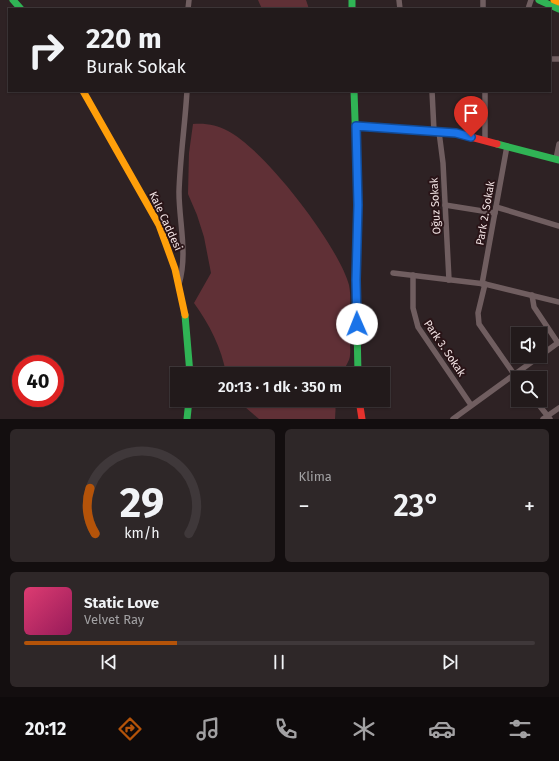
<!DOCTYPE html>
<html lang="tr">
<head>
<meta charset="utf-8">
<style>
	body { margin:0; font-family:"Fira Sans",sans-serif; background:#2e2728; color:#f1f3f6; height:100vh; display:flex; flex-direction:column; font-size:15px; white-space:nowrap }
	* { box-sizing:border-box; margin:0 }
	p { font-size:13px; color:#a2a1a3 }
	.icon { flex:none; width:22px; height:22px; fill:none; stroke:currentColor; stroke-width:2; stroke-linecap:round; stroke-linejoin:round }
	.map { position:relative; height:419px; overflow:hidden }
	.panel { display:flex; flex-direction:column; gap:10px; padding:10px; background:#130e0f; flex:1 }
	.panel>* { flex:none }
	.top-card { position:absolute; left:8px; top:8px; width:543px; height:84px; border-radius:0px; box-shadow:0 1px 3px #0004,0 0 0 1px #3f383a; background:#221a1b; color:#f1f3f6; overflow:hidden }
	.controls { position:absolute; left:511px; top:327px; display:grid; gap:8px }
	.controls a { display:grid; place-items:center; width:36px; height:36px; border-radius:0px; background:#221a1b; box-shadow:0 1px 3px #0004,0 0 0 1px #3f383a; font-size:20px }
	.speed { position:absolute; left:12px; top:355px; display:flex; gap:8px; font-size:20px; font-weight:700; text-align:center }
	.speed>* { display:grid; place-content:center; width:52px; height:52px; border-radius:50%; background:#221a1b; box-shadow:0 1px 3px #0004,0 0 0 1px #3f383a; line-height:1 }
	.speed .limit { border:6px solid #d22; background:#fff; color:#111 }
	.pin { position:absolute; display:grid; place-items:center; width:34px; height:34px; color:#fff; margin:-41px -17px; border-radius:50% 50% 50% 0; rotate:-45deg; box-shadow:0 0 4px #0007 }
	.pin .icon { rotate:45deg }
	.me { position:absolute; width:44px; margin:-22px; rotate:359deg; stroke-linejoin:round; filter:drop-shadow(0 0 3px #0008) }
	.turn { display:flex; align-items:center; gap:14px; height:84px; padding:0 12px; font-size:18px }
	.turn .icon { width:52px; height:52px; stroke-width:2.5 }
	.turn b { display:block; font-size:28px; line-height:34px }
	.big { font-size:30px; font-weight:600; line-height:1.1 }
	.panel .widget { flex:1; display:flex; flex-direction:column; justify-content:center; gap:6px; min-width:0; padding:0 14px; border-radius:6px; background:#2e2728 }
	.panel .dial { align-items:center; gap:0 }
	.dial svg { height:104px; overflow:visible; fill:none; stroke:#3f383a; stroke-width:7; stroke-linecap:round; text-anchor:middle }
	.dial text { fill:#f1f3f6; stroke:none }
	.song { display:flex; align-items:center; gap:12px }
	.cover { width:48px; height:48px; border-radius:6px; background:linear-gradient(135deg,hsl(340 70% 55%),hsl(330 70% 35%)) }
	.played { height:4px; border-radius:2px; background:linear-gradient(90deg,#b45309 30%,#3f383a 30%) }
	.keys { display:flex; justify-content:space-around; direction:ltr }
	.heat { display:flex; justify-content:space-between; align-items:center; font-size:22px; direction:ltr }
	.panel .tiles { flex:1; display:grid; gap:10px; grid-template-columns:1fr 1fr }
	.widget:last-child { grid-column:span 2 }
	.trip { position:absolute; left:170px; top:367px; width:220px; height:40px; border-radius:0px; background:#221a1b; box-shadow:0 1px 3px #0004,0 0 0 1px #3f383a; font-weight:600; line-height:40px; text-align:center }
	.tabs { display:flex; height:64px; justify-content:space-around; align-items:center; background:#0e0a0b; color:#a2a1a3 }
	.tabs .icon { width:28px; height:28px }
	.tabs .on { color:#b45309 }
	.tabs b { font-size:18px; color:#f1f3f6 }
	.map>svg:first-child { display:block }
	.green { fill:#603036 }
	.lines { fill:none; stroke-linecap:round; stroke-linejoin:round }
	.street { stroke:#705e60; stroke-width:5.5 }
	.fast { stroke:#30b455; stroke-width:7 }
	.slow { stroke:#ff9f0a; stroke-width:7 }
	.jam { stroke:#e5322d; stroke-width:7 }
	.route-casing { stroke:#114b97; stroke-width:10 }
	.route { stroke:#1a73e8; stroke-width:7 }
	.labels { text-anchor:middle; stroke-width:4; stroke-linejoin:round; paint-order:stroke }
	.street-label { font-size:11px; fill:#f4e5e6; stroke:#291417 }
</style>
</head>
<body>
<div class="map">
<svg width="559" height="419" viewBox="0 0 559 419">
	<rect width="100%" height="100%" fill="#2e2224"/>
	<g class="green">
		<polygon points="258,0 306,0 309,9 262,9"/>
		<path d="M193,124C206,123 217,125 228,131C265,150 338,245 349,285C352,300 349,315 349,330C349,338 351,347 350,355C350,361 344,368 342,374H226C222,348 209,324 194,303L211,273L204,237L197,215L188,194L189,153Z"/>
		<polygon points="237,400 336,400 335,419 259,419"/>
	</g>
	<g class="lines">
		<g class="street">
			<polyline points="399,0 400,9"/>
			<polyline points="483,0 483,9"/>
			<polyline points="188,9 189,0"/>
			<polyline points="528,9 531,0"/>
			<polyline points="550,59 559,59"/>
			<polyline points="432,91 434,131"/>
			<polyline points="485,91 485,140"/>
			<polyline points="439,132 443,163 449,280"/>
			<polyline points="556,159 559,144"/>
			<polyline points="445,205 495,213"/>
			<polyline points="496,207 559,226"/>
			<polyline points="393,273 485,284 559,302"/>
			<polyline points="413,275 413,308 418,327 471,405"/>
			<path d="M179,284C188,254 179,222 179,192C180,158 185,125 187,91"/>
			<polyline points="482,284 507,146"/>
			<polyline points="485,284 478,313 479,324 518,380"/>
			<polyline points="532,295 534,307 558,343"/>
			<polyline points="540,356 559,342"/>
			<polyline points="535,400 550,419"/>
			<polyline points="453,419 540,356"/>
			<polyline points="543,419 559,408"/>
		</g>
		<g class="fast">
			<polyline points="13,0 21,9"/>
			<polyline points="352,0 352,9"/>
			<polyline points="539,0 559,9"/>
			<polyline points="354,91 358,205 356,280 358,374"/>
			<polyline points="497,144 559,160"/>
			<polyline points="185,315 190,374"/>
			<polyline points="187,419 189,400"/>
		</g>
		<g class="slow">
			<polyline points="554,0 559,2"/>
			<polyline points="83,91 159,225 175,269 185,315"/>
		</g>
		<g class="jam">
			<polyline points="356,126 456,133 497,144"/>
			<polyline points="359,400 362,419"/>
		</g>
	</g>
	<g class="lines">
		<defs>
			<polyline id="route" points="357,324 356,280 358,205 356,126 456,133 471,137"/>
		</defs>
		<use href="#route" class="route-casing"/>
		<use href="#route" class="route"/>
	</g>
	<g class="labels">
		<g class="street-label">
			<text transform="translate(435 206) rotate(-93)" y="4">Oğuz Sokak</text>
			<text transform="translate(485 213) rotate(-80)" y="4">Park 2. Sokak</text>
			<text transform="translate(166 221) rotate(65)" y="4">Kale Caddesi</text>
			<text transform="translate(445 348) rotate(56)" y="4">Park 3. Sokak</text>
		</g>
	</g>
</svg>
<div class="controls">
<a><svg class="icon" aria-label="sound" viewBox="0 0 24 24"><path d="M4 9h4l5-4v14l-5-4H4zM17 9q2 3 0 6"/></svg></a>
<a><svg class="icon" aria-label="search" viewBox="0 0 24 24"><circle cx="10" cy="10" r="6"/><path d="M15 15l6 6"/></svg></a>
</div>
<div class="speed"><div class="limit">40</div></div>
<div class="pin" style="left:471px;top:137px;background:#d93025"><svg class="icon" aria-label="arrive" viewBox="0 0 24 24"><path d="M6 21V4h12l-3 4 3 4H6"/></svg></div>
<svg class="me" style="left:357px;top:324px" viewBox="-20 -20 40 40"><circle r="19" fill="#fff"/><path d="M0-13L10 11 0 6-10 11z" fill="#1a73e8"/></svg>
<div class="trip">20:13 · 1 dk · 350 m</div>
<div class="top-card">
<div class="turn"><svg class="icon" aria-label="right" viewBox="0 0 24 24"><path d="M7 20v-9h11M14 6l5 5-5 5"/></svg><div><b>220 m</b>Burak Sokak</div></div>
</div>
</div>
<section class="panel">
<div class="tiles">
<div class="widget dial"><svg viewBox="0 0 100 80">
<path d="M14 69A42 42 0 1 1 86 69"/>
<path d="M14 69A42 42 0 0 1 10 34" stroke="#b45309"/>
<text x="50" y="56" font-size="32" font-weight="700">29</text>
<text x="50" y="72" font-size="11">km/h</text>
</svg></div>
<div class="widget"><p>Klima</p>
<div class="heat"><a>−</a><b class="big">23°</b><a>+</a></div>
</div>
<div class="widget">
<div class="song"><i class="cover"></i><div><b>Static Love</b><p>Velvet Ray</p></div></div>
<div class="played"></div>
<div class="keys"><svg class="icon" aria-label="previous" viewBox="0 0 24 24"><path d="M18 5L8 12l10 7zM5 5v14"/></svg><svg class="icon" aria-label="pause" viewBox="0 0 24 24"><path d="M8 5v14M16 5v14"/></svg><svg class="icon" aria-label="next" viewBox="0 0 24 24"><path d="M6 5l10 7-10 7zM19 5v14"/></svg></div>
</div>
</div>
</section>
<nav class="tabs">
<b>20:12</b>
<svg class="icon on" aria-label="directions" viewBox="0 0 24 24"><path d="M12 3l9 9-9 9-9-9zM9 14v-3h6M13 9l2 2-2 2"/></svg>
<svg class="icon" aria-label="music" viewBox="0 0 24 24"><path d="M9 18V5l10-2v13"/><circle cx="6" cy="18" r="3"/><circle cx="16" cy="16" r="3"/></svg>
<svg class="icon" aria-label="phone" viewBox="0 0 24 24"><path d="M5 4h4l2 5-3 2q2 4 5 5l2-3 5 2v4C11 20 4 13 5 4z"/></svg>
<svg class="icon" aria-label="climate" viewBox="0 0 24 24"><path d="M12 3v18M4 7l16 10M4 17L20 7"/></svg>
<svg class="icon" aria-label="car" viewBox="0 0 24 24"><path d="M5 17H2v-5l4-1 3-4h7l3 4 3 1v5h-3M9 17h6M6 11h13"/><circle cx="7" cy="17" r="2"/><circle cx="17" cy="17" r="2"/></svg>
<svg class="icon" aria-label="filters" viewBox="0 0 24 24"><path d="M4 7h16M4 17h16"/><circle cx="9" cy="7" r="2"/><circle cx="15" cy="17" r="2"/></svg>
</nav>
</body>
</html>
